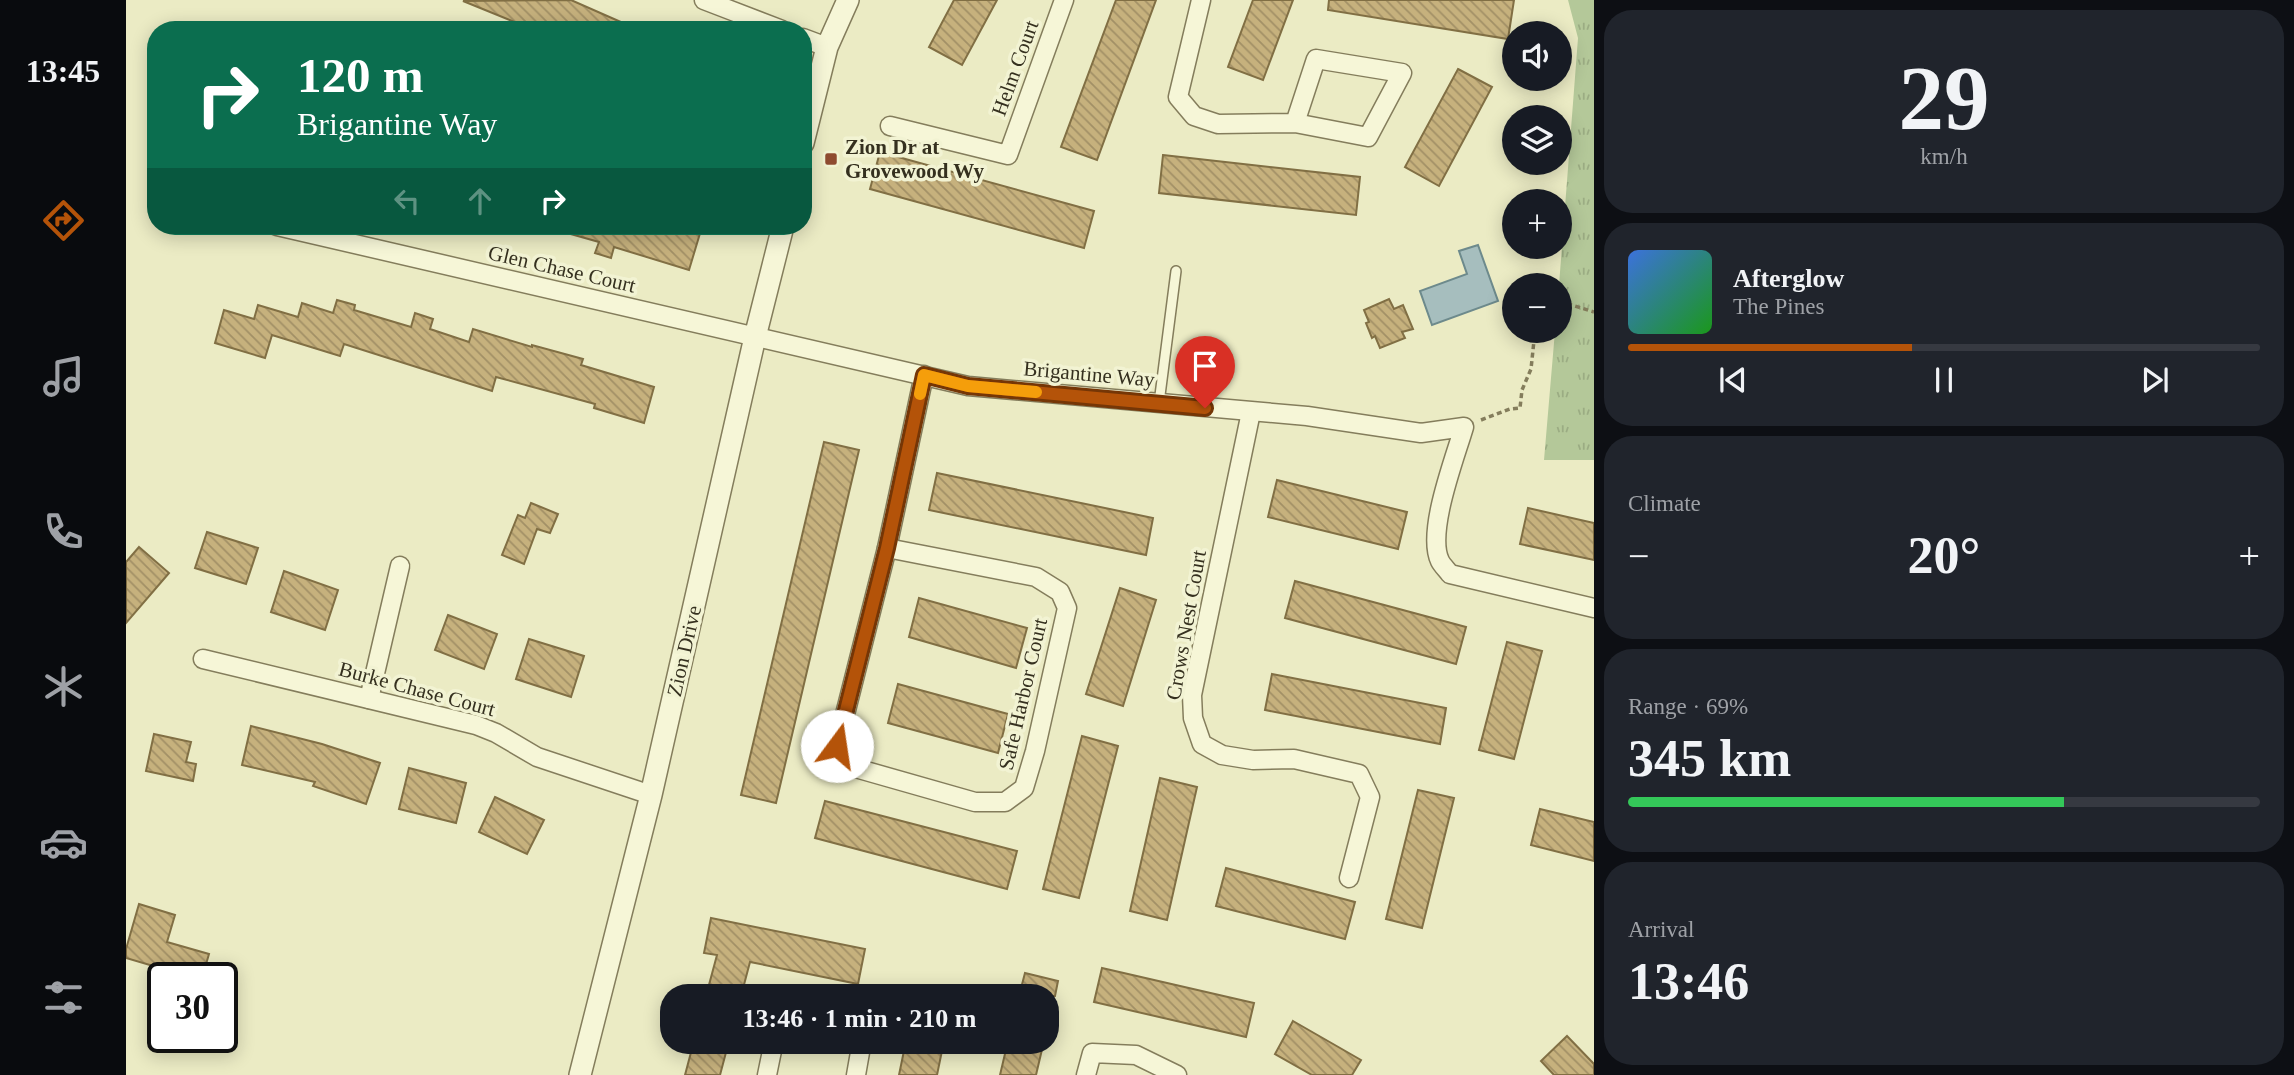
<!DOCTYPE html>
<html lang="en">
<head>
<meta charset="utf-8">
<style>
	body { margin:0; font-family:"Times New Roman",serif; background:#20242c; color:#f1f3f6; height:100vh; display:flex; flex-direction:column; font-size:26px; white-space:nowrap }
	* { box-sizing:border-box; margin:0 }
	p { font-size:23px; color:#9ea1a6 }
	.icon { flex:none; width:38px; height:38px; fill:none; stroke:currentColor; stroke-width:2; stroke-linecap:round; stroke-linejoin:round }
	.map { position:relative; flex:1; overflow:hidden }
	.panel { display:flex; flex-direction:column; gap:10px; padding:10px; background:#0d0f14; width:700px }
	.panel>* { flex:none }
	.banner { position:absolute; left:21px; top:21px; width:665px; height:214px; border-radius:28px; box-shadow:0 4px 18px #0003; background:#0b6e4f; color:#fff; overflow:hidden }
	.controls { position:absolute; left:1376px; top:21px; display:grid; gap:14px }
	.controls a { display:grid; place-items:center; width:70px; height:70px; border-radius:50%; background:#171b24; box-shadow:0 4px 18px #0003; font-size:35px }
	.speed { position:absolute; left:21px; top:962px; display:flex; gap:14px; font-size:35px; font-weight:700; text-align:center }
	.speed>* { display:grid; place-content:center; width:91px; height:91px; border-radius:50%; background:#171b24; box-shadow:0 4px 18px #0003; line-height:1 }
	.speed .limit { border:4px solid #111; border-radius:10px; background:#fff; color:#111 }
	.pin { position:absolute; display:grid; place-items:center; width:60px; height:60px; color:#fff; margin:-72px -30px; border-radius:50% 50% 50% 0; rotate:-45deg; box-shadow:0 0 7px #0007 }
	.pin .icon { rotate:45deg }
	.me { position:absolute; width:77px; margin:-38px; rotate:14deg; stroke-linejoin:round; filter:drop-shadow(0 0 5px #0008) }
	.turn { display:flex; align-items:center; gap:24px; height:147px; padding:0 35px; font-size:32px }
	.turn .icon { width:91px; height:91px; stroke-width:2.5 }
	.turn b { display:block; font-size:49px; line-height:60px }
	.lanes { display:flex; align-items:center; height:66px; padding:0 35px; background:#0003; justify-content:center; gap:35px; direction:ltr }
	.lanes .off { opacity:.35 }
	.big { font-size:52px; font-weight:800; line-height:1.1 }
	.panel .tile { flex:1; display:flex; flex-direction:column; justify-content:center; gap:10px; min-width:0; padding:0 24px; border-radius:28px; background:#20242c }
	.panel .dial { align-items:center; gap:0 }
	.dial b { font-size:91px; line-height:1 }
	.song { display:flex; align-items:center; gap:21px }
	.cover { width:84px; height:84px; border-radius:10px; background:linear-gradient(135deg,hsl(220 70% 55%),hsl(120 70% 35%)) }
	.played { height:7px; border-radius:4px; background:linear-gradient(90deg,#b45309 45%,#363941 45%) }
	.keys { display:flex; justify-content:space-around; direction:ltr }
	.heat { display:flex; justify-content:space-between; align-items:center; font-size:38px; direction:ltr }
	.charge { height:10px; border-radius:5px; background:linear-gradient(90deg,#34c759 69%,#363941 0) }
	.trip { position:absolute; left:534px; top:984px; width:399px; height:70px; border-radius:28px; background:#171b24; box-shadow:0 4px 18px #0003; font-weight:800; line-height:70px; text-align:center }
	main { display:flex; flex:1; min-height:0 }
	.tabs { display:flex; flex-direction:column; width:126px; justify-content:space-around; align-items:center; background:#090b0e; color:#9ea1a6 }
	.tabs .icon { width:49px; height:49px }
	.tabs .current { color:#b45309 }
	.tabs b { font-size:32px; color:#f1f3f6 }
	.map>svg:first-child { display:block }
	.grass { fill:url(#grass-tufts) }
	.water { fill:#a6bebe; stroke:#6d8a8c; stroke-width:2 }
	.building { fill:url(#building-back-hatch); stroke:#816f44; stroke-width:2 }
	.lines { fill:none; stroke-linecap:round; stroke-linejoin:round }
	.service-casing { stroke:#847d5c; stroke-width:12 }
	.minor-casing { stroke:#847d5c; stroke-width:21 }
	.tertiary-casing { stroke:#847d5c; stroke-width:24 }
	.path { stroke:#847d5c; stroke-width:3.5; stroke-dasharray:5 3.5; stroke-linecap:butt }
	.service { stroke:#f6f6d7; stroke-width:9 }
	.minor { stroke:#f6f6d7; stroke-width:18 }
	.tertiary { stroke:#f6f6d7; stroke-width:21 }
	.route-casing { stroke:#753606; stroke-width:18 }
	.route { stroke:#b45309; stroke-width:12 }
	.slow { stroke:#f59e0b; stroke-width:12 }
	.poi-dot { fill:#8f4c30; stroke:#f2f3d3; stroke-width:2.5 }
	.labels { text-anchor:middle; stroke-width:7; stroke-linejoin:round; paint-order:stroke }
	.street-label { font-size:21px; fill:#35301f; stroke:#f2f3d3 }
	.poi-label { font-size:21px; font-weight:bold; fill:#35301f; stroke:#f2f3d3; text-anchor:start }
</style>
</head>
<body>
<main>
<nav class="tabs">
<b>13:45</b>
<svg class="icon current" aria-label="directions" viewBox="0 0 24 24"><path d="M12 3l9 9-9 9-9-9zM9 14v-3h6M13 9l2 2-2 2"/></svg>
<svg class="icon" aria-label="music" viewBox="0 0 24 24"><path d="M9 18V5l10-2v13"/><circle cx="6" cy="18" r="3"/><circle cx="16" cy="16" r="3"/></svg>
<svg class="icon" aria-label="phone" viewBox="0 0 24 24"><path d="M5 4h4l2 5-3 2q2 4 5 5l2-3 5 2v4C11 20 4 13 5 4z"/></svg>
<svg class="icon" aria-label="climate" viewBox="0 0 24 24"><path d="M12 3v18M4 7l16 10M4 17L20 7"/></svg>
<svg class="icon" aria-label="car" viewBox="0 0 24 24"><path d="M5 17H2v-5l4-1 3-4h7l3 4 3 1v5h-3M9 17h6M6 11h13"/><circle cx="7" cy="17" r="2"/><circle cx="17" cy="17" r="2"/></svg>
<svg class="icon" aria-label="filters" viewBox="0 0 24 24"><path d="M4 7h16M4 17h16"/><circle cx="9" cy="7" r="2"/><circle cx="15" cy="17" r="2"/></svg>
</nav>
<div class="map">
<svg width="1468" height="1075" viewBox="0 0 1468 1075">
	<defs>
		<pattern id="grass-tufts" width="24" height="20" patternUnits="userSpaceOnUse" patternTransform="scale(1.75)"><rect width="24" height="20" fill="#b4c899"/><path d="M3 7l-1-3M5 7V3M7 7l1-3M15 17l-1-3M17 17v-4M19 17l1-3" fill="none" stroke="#9bac83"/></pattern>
		<pattern id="building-back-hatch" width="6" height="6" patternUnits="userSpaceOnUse" patternTransform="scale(1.75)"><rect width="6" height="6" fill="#c6b17d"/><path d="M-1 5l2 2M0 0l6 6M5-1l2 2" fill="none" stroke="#a29066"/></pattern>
	</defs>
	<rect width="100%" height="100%" fill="#ebebc4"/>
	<polygon class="grass" points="1442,0 1468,0 1468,460 1418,460 1429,331 1433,331 1433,285 1452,38"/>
	<polygon class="water" points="1352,245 1372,301 1306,325 1294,291 1341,274 1333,251"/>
	<g class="building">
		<polygon points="445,0 513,30 408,30 337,1"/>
		<polygon points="828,0 871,0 836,65 803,47"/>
		<polygon points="990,0 1030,0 971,160 935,147"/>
		<polygon points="1127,0 1167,0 1137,80 1102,67"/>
		<polygon points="1203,0 1388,0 1382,39 1202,10"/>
		<polygon points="1332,69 1366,87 1313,186 1279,167"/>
		<polygon points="754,152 968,211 958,248 744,189"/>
		<polygon points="1037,155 1234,177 1230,215 1033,193"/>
		<polygon points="435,226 559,226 575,230 563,270 488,247 485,258 469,253 473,242 434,231"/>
		<polygon points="1263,299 1268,309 1277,305 1287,329 1276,332 1279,338 1254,348 1249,336 1246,338 1240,323 1243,322 1238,310"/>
		<polygon points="211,300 229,305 228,310 285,327 289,313 307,319 304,329 343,342 347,329 406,347 406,345 457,359 455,365 528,387 518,423 468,408 469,404 370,377 366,391 218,344 214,356 146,335 139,358 89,343 98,310 128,319 132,305 172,317 176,303 207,313"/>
		<polygon points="698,442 733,450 650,803 615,795"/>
		<polygon points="811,473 1027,518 1020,555 803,510"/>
		<polygon points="1151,480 1281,512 1272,549 1142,517"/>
		<polygon points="405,503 432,514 424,533 411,529 398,564 376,555 392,515 399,518"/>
		<polygon points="1402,508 1468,523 1468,560 1394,544"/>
		<polygon points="81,532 132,548 120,584 69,568"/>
		<polygon points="13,547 43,573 0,623 0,562"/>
		<polygon points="158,571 212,590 199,630 145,612"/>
		<polygon points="1169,581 1340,627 1330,664 1159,618"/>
		<polygon points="994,588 1030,600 997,706 960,694"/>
		<polygon points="793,598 901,628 890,668 783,637"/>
		<polygon points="322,615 371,634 358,669 309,650"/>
		<polygon points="403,639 458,656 445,697 390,679"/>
		<polygon points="1381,642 1416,651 1388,759 1353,750"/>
		<polygon points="1146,674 1320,708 1314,744 1139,710"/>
		<polygon points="772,684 882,714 872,753 762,723"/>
		<polygon points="125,726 196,744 254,763 240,804 187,786 189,782 116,765"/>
		<polygon points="28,734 65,742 60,762 70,764 67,781 20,771"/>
		<polygon points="956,736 992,746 953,898 917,889"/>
		<polygon points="283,768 340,783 330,823 273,809"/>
		<polygon points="1034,778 1071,787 1041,920 1004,911"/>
		<polygon points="1292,790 1328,798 1296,928 1260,919"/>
		<polygon points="369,797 418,820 401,854 353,832"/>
		<polygon points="699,801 891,851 881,889 689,838"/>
		<polygon points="1414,809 1468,822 1468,861 1405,845"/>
		<polygon points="1100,868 1229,902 1219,939 1090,906"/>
		<polygon points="13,904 49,915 41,942 83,954 76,978 68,978 0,958 0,949"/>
		<polygon points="585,918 739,949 732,984 624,962 615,996 580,996 591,955 578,953"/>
		<polygon points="976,968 1128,1003 1120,1037 968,1002"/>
		<polygon points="899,973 932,981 929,996 893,996"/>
		<polygon points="1167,1021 1235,1060 1226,1075 1186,1075 1149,1054"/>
		<polygon points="1441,1036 1468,1064 1468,1075 1428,1075 1415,1061"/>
		<polygon points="568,1041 603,1041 594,1075 559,1075"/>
		<polygon points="780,1041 818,1041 811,1075 773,1075"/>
		<polygon points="882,1041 918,1041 910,1075 874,1075"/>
	</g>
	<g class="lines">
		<defs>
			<polyline id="service" points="1033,403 1050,271"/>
			<g id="minor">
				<polyline points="578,0 656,30"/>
				<polyline points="1075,0 1052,97 1068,116 1092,124 1169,123 1242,137 1276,73 1190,59 1169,123"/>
				<polyline points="677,38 701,47"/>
				<polyline points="764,126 882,155 938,0"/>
				<path d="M151,226L842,386L1181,416L1295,433L1338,427C1329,458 1300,532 1314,561C1316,565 1321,570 1324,574L1468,608"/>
				<polyline points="1125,412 1066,695 1067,718 1076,744 1096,755 1127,760 1168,759 1233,774 1244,797 1223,878"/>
				<polygon points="761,548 910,577 934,592 941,608 909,751 898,788 879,802 849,802 726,767 711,746"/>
				<polyline points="761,548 798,375"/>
				<polyline points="77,659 350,725 370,733 411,757 525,795"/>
				<polyline points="243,699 274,566"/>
				<polyline points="641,1075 648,1041"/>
				<polyline points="730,1075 736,1041"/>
				<polyline points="960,1075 966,1053 1010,1055 1051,1075"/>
			</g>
			<g id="tertiary">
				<polyline points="677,143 701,47 722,0"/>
				<polyline points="454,1075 525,795 629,337 657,226"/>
			</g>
		</defs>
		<use href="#service" class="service-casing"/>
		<use href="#minor" class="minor-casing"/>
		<use href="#tertiary" class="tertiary-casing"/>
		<g class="path">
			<polyline points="1433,301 1468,312"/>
			<polyline points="1355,420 1384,409 1394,408 1396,390 1405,369 1409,331"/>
		</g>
		<use href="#service" class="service"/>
		<use href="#minor" class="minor"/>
		<use href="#tertiary" class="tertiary"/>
	</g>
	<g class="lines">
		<defs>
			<polyline id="route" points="711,746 761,548 798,375 842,386 1079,408"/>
		</defs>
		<use href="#route" class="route-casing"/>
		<use href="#route" class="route"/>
		<polyline class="slow" points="794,394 798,375 842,386 910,392"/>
	</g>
	<rect class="poi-dot" x="698" y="152" width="14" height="14" rx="3.5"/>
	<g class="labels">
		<g class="street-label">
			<text transform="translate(889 68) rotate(-70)" y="7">Helm Court</text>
			<text transform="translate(436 269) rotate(13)" y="7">Glen Chase Court</text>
			<text transform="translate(963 374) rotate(5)" y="7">Brigantine Way</text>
			<text transform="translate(1060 625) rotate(-80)" y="7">Crows Nest Court</text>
			<text transform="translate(558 651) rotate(-77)" y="7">Zion Drive</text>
			<text transform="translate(291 689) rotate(15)" y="7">Burke Chase Court</text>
			<text transform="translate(897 694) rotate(-77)" y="7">Safe Harbor Court</text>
		</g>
		<g class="poi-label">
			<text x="719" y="154">Zion Dr at<tspan x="719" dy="24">Grovewood Wy</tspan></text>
		</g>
	</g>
</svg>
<div class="controls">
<a><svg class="icon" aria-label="sound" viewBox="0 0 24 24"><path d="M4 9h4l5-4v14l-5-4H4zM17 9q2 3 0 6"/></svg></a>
<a><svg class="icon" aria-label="layers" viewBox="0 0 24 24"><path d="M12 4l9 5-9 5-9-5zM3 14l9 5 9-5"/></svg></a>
<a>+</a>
<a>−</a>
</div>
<div class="speed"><div class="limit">30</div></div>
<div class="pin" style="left:1079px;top:408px;background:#d93025"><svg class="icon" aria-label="arrive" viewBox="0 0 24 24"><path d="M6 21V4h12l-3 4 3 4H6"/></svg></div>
<svg class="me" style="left:711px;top:746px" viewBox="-20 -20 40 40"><circle r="19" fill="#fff"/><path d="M0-13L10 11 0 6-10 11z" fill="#b45309"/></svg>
<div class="trip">13:46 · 1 min · 210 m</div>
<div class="banner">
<div class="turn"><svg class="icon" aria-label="right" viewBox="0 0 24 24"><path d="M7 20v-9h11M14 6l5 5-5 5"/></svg><div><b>120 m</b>Brigantine Way</div></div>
<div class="lanes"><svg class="icon off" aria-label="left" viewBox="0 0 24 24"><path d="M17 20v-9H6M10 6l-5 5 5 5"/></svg><svg class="icon off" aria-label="ahead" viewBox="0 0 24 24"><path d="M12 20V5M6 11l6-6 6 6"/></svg><svg class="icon" aria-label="right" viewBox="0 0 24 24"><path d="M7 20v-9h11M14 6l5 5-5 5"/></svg></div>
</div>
</div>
<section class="panel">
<div class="tile dial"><b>29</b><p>km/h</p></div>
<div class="tile">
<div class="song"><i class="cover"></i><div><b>Afterglow</b><p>The Pines</p></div></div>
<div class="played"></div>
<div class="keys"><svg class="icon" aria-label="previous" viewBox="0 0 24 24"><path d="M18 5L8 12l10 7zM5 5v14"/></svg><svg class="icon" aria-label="pause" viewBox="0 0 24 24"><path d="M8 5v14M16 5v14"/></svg><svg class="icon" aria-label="next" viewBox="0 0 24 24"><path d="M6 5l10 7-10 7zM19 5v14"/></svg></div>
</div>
<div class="tile"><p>Climate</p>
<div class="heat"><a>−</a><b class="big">20°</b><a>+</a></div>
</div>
<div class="tile"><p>Range · 69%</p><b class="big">345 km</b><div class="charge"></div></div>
<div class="tile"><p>Arrival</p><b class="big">13:46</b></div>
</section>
</main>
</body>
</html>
